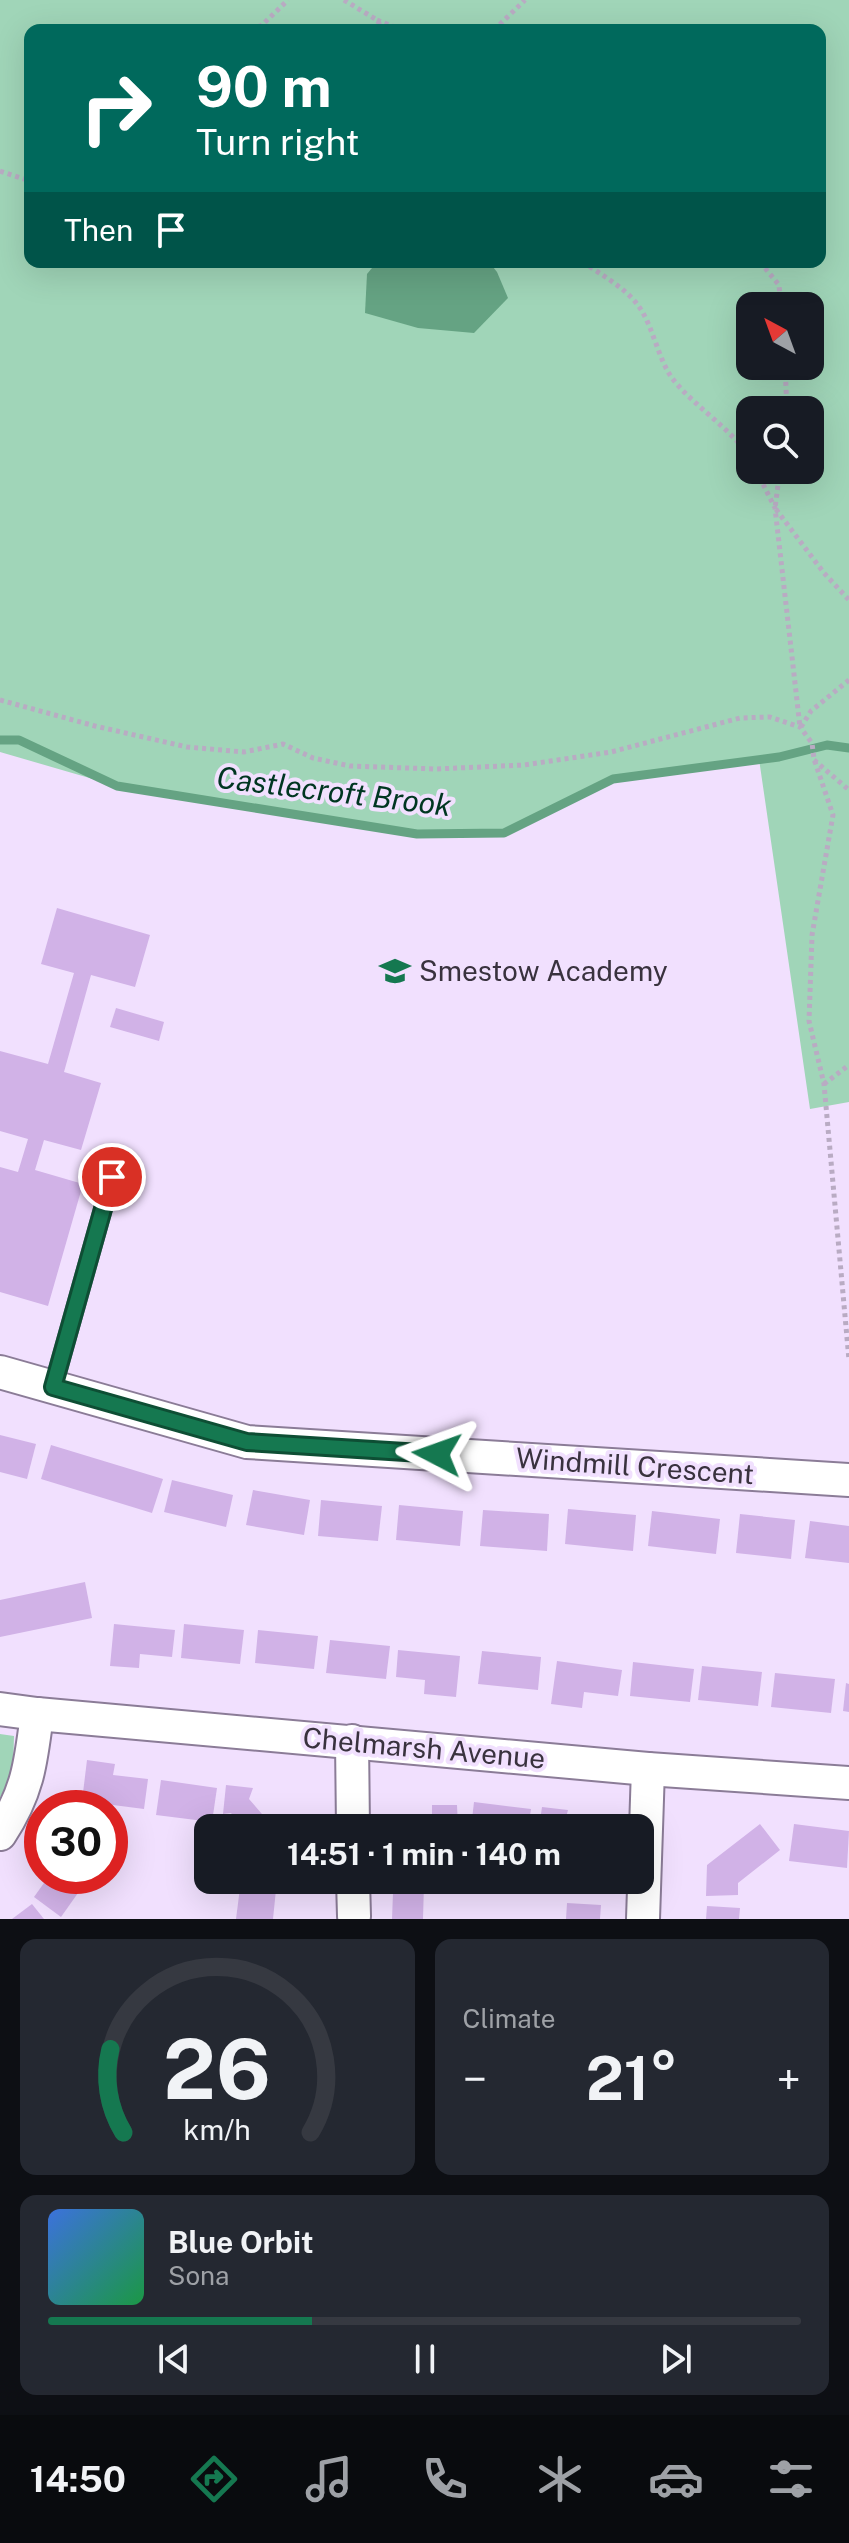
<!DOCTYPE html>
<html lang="en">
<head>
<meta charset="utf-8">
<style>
	body { margin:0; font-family:"Public Sans",sans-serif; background:#242831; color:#f1f3f6; height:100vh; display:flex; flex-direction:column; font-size:30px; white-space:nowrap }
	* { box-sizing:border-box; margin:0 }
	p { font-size:26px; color:#9ea1a6 }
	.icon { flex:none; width:44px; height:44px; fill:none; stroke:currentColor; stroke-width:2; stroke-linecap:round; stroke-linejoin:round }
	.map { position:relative; height:1919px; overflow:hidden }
	.panel { display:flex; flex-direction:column; gap:20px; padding:20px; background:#0d0f14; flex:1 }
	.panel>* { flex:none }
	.top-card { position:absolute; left:24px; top:24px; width:802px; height:244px; border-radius:16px; box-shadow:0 8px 32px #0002; background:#00695c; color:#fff; overflow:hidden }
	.needle { width:52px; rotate:319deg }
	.tools { position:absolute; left:736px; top:292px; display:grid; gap:16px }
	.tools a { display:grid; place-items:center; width:88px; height:88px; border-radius:16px; background:#171b24; box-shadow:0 8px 32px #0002; font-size:40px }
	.speed { position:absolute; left:24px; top:1790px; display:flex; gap:16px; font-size:40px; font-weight:700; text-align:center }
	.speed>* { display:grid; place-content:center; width:104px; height:104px; border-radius:50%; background:#171b24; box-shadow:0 8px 32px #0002; line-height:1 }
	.speed .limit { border:12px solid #d22; background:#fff; color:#111 }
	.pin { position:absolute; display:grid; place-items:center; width:68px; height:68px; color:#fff; margin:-34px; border:4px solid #fff; border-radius:50%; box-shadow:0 2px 8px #0007 }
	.me { position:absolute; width:88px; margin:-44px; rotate:274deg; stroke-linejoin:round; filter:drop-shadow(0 0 6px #0008) }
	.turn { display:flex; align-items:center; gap:28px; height:168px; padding:0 40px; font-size:36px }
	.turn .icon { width:104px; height:104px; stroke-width:2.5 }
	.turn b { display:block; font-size:56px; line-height:68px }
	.then { display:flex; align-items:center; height:76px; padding:0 40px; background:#0003; gap:16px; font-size:30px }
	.big { font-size:60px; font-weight:700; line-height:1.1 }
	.panel .card { flex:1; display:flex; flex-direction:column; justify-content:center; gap:12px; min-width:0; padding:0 28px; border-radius:16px; background:#242831 }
	.panel .dial { align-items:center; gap:0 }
	.dial svg { height:208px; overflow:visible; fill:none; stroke:#363941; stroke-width:7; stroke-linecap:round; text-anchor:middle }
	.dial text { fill:#f1f3f6; stroke:none }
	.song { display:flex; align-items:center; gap:24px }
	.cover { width:96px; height:96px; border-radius:12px; background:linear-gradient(135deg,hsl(220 70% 55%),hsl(140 70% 35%)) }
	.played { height:8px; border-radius:4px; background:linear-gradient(90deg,#157850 35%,#363941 35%) }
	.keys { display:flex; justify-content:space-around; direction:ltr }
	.heat { display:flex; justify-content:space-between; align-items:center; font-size:44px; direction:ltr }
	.panel .tiles { flex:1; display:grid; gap:20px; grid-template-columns:1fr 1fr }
	.card:last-child { grid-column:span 2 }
	.trip { position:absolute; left:194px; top:1814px; width:460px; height:80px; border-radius:16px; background:#171b24; box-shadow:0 8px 32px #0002; font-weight:700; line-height:80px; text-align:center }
	.dock { display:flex; height:128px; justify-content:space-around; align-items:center; background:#090b0e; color:#9ea1a6 }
	.dock .icon { width:56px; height:56px }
	.dock .on { color:#157850 }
	.dock b { font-size:36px; color:#f1f3f6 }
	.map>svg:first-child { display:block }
	.green { fill:#a0d5b8; fill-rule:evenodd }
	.water { fill:#65a383 }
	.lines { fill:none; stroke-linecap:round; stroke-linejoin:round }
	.stream { stroke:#65a383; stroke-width:9 }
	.building { fill:#d1b2e7 }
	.service-casing { stroke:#8b7c97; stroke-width:20 }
	.minor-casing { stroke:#8b7c97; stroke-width:36 }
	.path { stroke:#b9abc3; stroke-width:5; stroke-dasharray:4 4; stroke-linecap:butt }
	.service { stroke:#fff; stroke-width:16 }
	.minor { stroke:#fff; stroke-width:32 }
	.route-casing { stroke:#0e4e34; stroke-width:20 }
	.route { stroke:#157850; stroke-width:14 }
	.labels { text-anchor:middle; stroke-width:8; stroke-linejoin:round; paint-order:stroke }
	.poi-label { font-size:28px; fill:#39323e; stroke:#f1e0fe; text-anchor:start }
	.street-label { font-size:28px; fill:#39323e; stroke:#f1e0fe }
	.water-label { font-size:30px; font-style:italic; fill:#003621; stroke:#f1e0fe }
</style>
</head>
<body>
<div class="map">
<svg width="849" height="1919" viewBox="0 0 849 1919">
	<rect width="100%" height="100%" fill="#f1e0fe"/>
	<g class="green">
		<path d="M0,0H849V1102L810,1109L759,759L613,779L504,833L417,834L117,786L0,752ZM30,30H820V262H30ZM750,306H810V366H750ZM750,410H810V470H750Z"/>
		<polygon points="0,1734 14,1736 13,1771 0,1798"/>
	</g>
	<polygon class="water" points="377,262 489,262 497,272 508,298 474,333 418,328 365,313 367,274"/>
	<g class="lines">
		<polyline class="stream" points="0,740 19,740 117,786 417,834 504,833 613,779 779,757 827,745 849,748"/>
	</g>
	<g class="building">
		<polygon points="57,908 150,935 135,987 91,975 64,1072 101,1083 81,1150 44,1140 35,1170 83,1184 48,1306 0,1292 0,1167 18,1172 28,1139 0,1131 0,1051 48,1064 74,973 41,964"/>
		<polygon points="116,1008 164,1022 159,1041 110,1027"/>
		<polygon points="0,1435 36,1444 27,1479 0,1472"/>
		<polygon points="51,1445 163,1479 152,1513 41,1479"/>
		<polygon points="172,1480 233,1495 226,1527 164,1512"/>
		<polygon points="253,1490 310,1500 304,1535 246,1525"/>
		<polygon points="321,1500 382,1506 378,1541 318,1536"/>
		<polygon points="399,1505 463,1511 460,1546 396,1540"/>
		<polygon points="568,1509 636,1515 633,1551 565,1544"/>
		<polygon points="483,1510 549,1514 547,1551 480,1546"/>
		<polygon points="652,1511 720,1519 716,1554 648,1546"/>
		<polygon points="740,1514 795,1520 791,1559 736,1553"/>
		<polygon points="810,1521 849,1526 849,1563 805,1558"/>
		<polygon points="85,1582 92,1618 0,1637 0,1600"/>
		<polygon points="114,1624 175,1630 172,1657 140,1654 139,1668 110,1666"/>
		<polygon points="184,1624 244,1630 240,1664 181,1658"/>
		<polygon points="258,1630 318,1636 314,1669 255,1663"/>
		<polygon points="330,1640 390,1646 386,1679 326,1673"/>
		<polygon points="398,1650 460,1656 456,1697 424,1694 425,1680 396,1677"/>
		<polygon points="482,1651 541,1657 538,1690 478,1684"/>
		<polygon points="557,1661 622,1670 618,1696 584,1692 582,1708 551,1704"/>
		<polygon points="633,1662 694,1669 690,1702 630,1696"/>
		<polygon points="702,1666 762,1672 758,1706 698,1700"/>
		<polygon points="775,1673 835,1679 831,1713 771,1707"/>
		<polygon points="846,1683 849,1684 849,1712 843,1711"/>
		<polygon points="87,1760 115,1764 113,1775 148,1779 144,1809 82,1801"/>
		<polygon points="161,1780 217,1788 212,1822 156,1815"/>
		<polygon points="226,1785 253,1788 249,1799 274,1828 242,1828 231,1813 223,1814"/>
		<polygon points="474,1802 531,1809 528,1828 471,1828"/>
		<polygon points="432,1805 457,1805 458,1828 418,1828 432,1814"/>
		<polygon points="542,1807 568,1810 565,1821 571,1828 539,1828"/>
		<polygon points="760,1824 780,1850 738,1883 738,1895 706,1896 707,1865"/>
		<polygon points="794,1824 849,1831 847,1868 789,1861"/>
		<polygon points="49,1876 90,1876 61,1917 34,1897"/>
		<polygon points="241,1880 277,1880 273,1919 236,1919"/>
		<rect x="576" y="1880" width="27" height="3"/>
		<polygon points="409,1884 424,1884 423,1919 392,1919 393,1893 408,1894"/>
		<polygon points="567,1903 601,1905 600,1919 566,1919"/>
		<polygon points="32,1904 44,1919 12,1919"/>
		<polygon points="707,1906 740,1908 739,1919 706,1919"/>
	</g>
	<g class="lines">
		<defs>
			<polyline id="service" points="53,1387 112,1177"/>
			<g id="minor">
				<polyline points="0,1372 247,1442 849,1480"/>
				<polyline points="0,1709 37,1714 648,1769 849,1783"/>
				<polyline points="352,1741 353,1828"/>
				<path d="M0,1834C28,1792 31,1762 37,1714"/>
				<polyline points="353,1880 354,1916"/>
				<polyline points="643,1919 648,1769"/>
			</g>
		</defs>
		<use href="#service" class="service-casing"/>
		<use href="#minor" class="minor-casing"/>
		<g class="path">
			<polyline points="344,0 377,20 383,30"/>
			<polyline points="377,20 402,30"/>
			<polyline points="251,30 262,25 288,0"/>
			<polyline points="494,30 525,0"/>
			<polyline points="0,171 30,181"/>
			<path d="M583,262C600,274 624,287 637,304C653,324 657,357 672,378C693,406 736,432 750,459"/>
			<polyline points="760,262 779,285 781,306"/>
			<polyline points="785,366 787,410"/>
			<polyline points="756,470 775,508 800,727"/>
			<polyline points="780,470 775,508 824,573 849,600"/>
			<polyline points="0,700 95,726 187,747 244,752 283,744 313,758 350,766 436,769 524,765 611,752 740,718 770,717 800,727 812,743 814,759 833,815 812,935 809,1021 824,1084 849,1360"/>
			<polyline points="801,727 811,711 849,680"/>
			<polyline points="814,760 849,790"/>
			<polyline points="824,1084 849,1065"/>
		</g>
		<use href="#service" class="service"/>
		<use href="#minor" class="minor"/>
	</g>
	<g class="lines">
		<defs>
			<polyline id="route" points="112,1177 53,1387 247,1442 437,1454"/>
		</defs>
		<use href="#route" class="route-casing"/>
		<use href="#route" class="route"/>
	</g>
	<defs>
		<symbol id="school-bare" viewBox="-9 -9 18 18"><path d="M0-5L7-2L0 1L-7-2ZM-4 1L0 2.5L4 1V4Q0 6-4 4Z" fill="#157850" stroke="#f1e0fe" stroke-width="2.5" paint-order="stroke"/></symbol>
	</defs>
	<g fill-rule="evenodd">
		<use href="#school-bare" x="373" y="949" width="44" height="44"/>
	</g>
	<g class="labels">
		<g class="poi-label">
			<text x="419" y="981">Smestow Academy</text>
		</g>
		<g class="street-label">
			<text transform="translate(635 1466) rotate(4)" y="10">Windmill Crescent</text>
			<text transform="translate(424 1748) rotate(5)" y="10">Chelmarsh Avenue</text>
		</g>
		<g class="water-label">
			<text transform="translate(334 792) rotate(7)" y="10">Castlecroft Brook</text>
		</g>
	</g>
</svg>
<div class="tools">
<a><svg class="needle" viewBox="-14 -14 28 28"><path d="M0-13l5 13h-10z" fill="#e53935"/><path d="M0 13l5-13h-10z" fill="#9ea1a6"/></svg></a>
<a><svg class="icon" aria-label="search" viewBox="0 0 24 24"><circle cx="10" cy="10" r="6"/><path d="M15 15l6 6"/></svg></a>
</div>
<div class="speed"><div class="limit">30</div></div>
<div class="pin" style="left:112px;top:1177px;background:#d93025"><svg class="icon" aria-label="arrive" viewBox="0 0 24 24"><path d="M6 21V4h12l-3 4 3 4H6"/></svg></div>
<svg class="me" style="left:437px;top:1454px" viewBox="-20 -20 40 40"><path d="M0-17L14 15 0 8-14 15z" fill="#157850" stroke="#fff" stroke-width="4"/></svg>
<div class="trip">14:51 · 1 min · 140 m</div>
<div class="top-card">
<div class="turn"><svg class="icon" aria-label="right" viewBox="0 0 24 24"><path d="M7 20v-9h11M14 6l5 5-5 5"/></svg><div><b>90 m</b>Turn right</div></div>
<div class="then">Then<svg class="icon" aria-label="arrive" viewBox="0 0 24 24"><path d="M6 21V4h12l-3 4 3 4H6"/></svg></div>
</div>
</div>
<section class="panel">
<div class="tiles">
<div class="card dial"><svg viewBox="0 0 100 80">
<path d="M14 69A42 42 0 1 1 86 69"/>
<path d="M14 69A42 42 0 0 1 9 37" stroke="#157850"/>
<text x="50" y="56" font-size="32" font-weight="700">26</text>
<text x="50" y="72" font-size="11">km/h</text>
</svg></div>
<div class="card"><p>Climate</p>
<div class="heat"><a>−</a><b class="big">21°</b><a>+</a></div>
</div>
<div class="card">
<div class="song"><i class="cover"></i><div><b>Blue Orbit</b><p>Sona</p></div></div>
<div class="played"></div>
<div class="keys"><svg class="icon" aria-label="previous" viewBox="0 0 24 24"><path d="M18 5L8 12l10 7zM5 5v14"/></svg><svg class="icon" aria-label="pause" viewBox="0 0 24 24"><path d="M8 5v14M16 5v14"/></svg><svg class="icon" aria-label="next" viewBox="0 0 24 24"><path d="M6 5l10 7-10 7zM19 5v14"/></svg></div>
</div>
</div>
</section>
<nav class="dock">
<b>14:50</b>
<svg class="icon on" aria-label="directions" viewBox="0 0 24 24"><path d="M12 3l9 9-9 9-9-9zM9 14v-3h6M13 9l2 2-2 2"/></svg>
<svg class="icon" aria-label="music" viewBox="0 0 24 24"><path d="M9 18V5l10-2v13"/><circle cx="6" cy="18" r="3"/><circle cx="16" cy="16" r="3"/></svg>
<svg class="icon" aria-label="phone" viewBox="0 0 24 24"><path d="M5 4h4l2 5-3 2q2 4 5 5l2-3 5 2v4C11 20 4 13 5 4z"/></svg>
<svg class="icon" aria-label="climate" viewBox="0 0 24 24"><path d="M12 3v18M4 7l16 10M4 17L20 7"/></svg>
<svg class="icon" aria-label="car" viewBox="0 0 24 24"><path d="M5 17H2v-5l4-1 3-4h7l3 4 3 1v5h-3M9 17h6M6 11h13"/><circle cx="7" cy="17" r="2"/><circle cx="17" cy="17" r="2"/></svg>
<svg class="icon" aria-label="filters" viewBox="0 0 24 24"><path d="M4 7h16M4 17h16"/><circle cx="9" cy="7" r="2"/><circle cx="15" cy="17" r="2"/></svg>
</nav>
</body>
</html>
